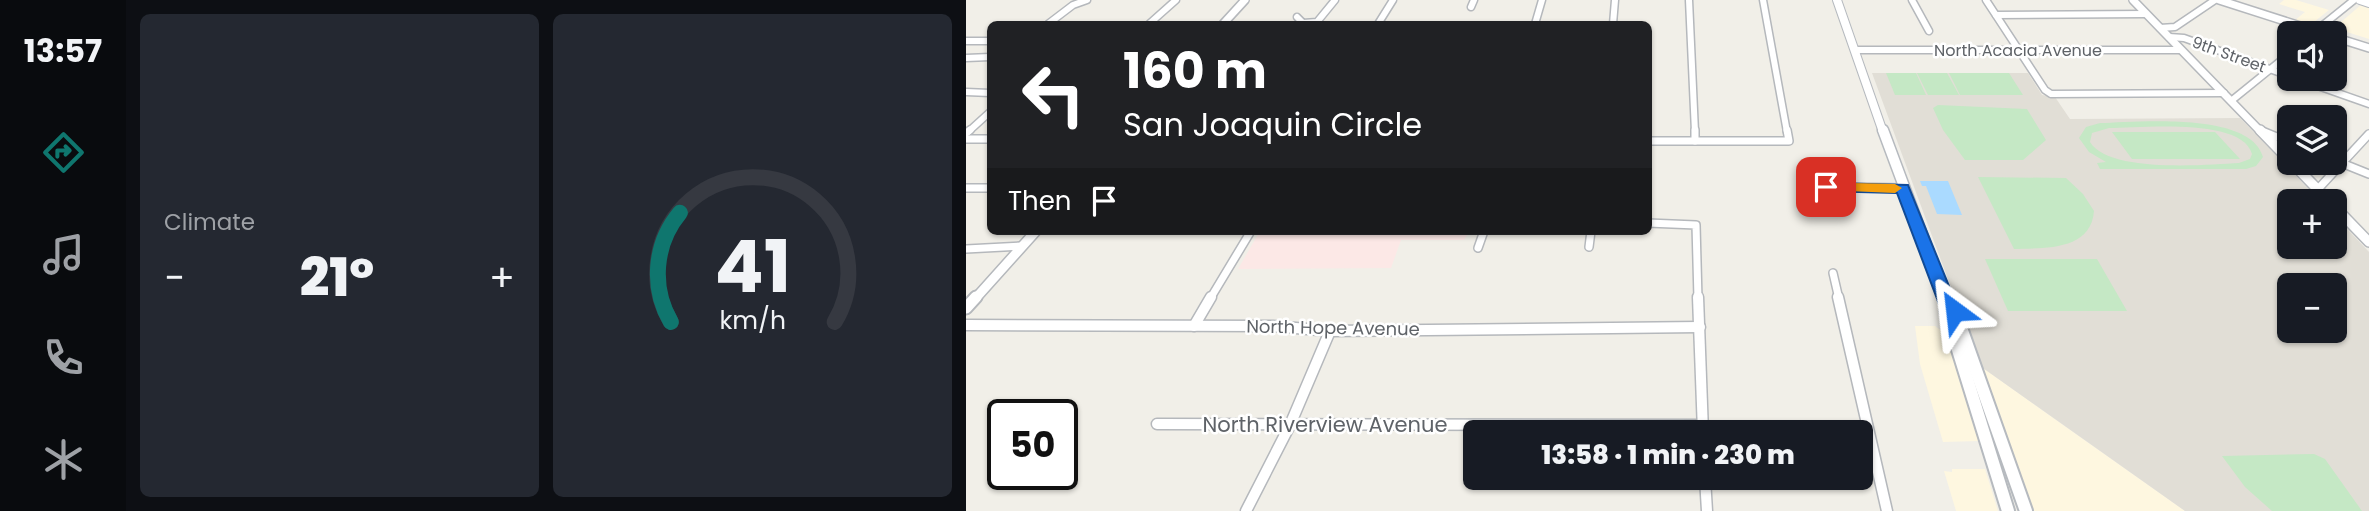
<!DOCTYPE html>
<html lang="en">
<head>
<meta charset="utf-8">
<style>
	body { margin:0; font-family:Poppins,sans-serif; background:#242831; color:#f1f3f6; height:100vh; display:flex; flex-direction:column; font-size:26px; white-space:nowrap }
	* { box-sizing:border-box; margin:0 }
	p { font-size:23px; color:#9ea1a6 }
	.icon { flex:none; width:38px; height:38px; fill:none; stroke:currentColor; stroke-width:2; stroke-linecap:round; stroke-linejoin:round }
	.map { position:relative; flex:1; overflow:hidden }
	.details { display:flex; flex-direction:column; gap:14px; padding:14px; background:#0d0f14; width:840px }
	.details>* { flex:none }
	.top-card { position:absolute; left:21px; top:21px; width:665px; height:214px; border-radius:10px; box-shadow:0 2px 5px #0004; background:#202124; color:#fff; overflow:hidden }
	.controls { position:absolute; left:1311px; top:21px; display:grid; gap:14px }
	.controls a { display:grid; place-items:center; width:70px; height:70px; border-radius:10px; background:#171b24; box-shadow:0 2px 5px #0004; font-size:35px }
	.speed { position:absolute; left:21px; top:399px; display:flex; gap:14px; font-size:35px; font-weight:700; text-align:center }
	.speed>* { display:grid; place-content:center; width:91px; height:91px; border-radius:50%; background:#171b24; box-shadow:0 2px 5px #0004; line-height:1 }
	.speed .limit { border:4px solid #111; border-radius:10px; background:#fff; color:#111 }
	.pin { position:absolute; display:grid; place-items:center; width:60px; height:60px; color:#fff; margin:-30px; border-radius:14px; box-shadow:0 4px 10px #0006 }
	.me { position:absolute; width:77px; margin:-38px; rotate:330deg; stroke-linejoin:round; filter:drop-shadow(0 0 5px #0008) }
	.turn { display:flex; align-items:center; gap:24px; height:147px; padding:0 21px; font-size:32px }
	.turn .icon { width:91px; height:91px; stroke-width:2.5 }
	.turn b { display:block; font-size:49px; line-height:60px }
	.then { display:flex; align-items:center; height:66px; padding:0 21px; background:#0003; gap:14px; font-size:26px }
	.big { font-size:52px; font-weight:800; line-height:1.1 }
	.details .tile { flex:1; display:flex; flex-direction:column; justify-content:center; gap:10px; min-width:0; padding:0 24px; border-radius:10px; background:#242831 }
	.details .dial { align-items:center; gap:0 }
	.dial svg { height:182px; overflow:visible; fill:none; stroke:#363941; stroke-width:7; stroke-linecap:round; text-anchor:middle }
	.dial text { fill:#f1f3f6; stroke:none }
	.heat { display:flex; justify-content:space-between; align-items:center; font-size:38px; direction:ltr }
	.details .tiles { flex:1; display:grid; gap:14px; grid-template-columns:repeat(2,1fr) }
	.trip { position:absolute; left:497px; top:420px; width:410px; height:70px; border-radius:10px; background:#171b24; box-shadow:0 2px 5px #0004; font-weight:800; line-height:70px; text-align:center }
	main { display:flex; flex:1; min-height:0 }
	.dock { display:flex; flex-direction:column; width:126px; justify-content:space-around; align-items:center; background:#090b0e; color:#9ea1a6 }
	.dock .icon { width:49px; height:49px }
	.dock .active { color:#0f766e }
	.dock b { font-size:32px; color:#f1f3f6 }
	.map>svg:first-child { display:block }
	.commercial { fill:#fef7e0 }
	.education { fill:#e1ded6; fill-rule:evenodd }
	.medical { fill:#fce8e6 }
	.green { fill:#c5e8c5; fill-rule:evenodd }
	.water { fill:#aadaff }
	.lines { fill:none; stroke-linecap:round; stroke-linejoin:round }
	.minor-far2-casing { stroke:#b5b8bc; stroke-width:9 }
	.minor-far1-casing { stroke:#b5b8bc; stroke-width:10 }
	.minor-casing { stroke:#b5b8bc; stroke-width:13 }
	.tertiary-far2-casing { stroke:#b5b8bc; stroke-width:10 }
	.tertiary-far1-casing { stroke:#b5b8bc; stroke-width:12 }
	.tertiary-casing { stroke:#b5b8bc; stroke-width:15 }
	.secondary-far2-casing { stroke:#b6babf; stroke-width:10 }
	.secondary-far1-casing { stroke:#b6babf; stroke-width:13 }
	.secondary-casing { stroke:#b6babf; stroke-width:16 }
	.minor-far2 { stroke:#fff; stroke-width:6 }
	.minor-far1 { stroke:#fff; stroke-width:7 }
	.minor { stroke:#fff; stroke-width:10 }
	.tertiary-far2 { stroke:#fff; stroke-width:7 }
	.tertiary-far1 { stroke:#fff; stroke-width:9 }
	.tertiary { stroke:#fff; stroke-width:11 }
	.secondary-far2 { stroke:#fff; stroke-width:8 }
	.secondary-far1 { stroke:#fff; stroke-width:10 }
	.secondary { stroke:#fff; stroke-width:12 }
	.route { fill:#1a73e8; stroke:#114b97; stroke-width:2 }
	.slow { fill:#f59e0b }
	.labels { text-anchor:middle; stroke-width:5; stroke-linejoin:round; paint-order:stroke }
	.far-street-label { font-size:16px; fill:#5f6368; stroke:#fff }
	.street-label { font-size:18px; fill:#5f6368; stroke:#fff }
	.near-street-label { font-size:21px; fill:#5f6368; stroke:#fff }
</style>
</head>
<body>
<main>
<nav class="dock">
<b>13:57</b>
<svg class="icon active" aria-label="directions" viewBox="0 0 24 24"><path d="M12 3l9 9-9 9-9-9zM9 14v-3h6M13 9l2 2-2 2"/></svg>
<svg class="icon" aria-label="music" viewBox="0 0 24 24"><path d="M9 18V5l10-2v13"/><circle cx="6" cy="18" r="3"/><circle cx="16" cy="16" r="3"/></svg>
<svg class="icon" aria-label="phone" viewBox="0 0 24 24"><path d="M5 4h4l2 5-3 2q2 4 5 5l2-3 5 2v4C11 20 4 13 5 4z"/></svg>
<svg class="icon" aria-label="climate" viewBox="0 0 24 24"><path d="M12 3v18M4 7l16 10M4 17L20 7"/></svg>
</nav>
<section class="details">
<div class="tiles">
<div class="tile"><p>Climate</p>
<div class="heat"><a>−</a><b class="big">21°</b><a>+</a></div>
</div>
<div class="tile dial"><svg viewBox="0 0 100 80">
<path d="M14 69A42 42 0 1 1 86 69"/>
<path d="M14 69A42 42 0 0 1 18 21" stroke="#0f766e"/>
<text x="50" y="56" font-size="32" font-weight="700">41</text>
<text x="50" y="72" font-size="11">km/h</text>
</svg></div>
</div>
</section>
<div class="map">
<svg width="1403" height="511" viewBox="0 0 1403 511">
	<rect width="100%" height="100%" fill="#f1efe8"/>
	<g class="commercial">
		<polygon points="1318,0 1330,0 1363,10 1343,26 1328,21 1339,12 1313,4"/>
		<polygon points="1396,4 1403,6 1403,39 1368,28"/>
		<polygon points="949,326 969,326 984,337 1013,441 977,442 954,364"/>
		<polygon points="1014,366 1107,432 1219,511 1068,511"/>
		<polygon points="986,469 1019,469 1032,511 990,511 978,471 986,472"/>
	</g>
	<path class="education" d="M906,73H1062L1076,95L1089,97L1104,119L1274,118L1354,201H1323V247H1368L1369,216L1403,252V511H1219L1014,366ZM1323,285H1368V331H1323Z"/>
	<polygon class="medical" points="294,231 504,231 498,240 435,240 425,268 272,269"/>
	<g class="green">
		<polygon points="920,73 950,73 960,95 929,95"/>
		<polygon points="951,73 981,73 993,95 962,95"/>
		<polygon points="983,73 1043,73 1057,95 994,95"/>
		<polygon points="972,105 1061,109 1080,140 1057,160 999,160 977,130 967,108"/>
		<path d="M1134,123C1170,122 1285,111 1297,157L1290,166L1280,169H1134L1131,163L1140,162L1123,152L1113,138L1120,127ZM1143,128C1174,128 1276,117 1286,154L1284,159L1273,163C1238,165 1143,173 1124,142L1126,133Z"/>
		<polygon points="1146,132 1249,132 1274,159 1166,159"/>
		<path d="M1012,177L1100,178L1117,194L1128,211C1125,251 1078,248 1048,249Z"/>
		<polygon points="1019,259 1131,259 1161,311 1042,311"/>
		<polygon points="1348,454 1359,459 1396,511 1306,511 1279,487 1256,456"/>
	</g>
	<polygon class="water" points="954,181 982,181 996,215 971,214 960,186 956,186"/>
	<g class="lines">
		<defs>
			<g id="minor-far2">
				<polyline points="723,0 729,132"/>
				<polyline points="797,0 821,132"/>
				<polyline points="946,0 963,31"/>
				<polyline points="1020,0 1079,90 1085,94 1258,93"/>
				<polyline points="505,7 508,0"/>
				<polyline points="1030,15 1180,14"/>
				<polyline points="331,17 337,23 351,22 369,0"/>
				<polyline points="82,24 107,5 121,0"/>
				<polyline points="183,24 210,0"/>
				<polyline points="412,24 427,0"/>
				<polyline points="569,24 576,0"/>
				<polyline points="647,24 649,0"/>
				<polyline points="1194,28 1209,27 1249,0"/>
				<polyline points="1347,33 1388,0"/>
				<polyline points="1203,37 1218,38 1323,76"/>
				<polyline points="0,41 24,41"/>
				<polyline points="889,50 1215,50"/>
				<polyline points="0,58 24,57"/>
				<polyline points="1332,79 1403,104"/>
				<polyline points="0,92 24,93"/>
				<polyline points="1265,101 1323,54"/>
				<polyline points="2,132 24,112"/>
			</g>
			<g id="minor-far1">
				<polyline points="729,130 729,141"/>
				<polyline points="1296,131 1323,142"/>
				<polyline points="0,133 4,130"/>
				<polyline points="0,139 24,139"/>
				<polyline points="682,141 823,141 821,130"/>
				<polyline points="1368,160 1403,174"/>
				<polygon points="860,187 879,187 883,204 864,201"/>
				<polyline points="879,187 937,188"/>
				<polyline points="0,188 24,188"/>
				<polyline points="1352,189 1403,134"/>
				<polyline points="682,223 730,225 732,299"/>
				<polyline points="623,247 625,231"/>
				<polyline points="512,248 518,231"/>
				<polyline points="0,249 57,246"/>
				<polyline points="867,273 873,299"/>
				<polyline points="244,299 285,231"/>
			</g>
			<g id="minor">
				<polyline points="732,297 737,432"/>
				<polyline points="872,297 921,511"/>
				<polyline points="0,325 307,326 364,331 734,327"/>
				<polyline points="228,326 245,297"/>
				<polyline points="191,424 737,425"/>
				<polyline points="739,478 741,511"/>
				<polyline points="280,511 324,425 364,331"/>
			</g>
			<g id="tertiary-far2">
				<polyline points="1167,0 1295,132"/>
				<polyline points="1253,0 1356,33"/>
				<polyline points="257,24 279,0"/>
				<polyline points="1368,37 1403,48"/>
			</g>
			<g id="tertiary-far1">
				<polyline points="1294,130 1323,160"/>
				<polyline points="1326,163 1363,201"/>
				<polyline points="1368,206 1403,242"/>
				<polyline points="9,299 70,231"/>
			</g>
			<polyline id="tertiary" points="0,308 10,297"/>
			<g id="secondary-far2">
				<polyline points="871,0 917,132"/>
				<polyline points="1394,0 1403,3"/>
			</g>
			<polyline id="secondary-far1" points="917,130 980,299"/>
			<g id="secondary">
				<polyline points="979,297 982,304 980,311 1042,511"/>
				<polyline points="982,304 989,311 1060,511"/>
			</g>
		</defs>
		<use href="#minor-far2" class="minor-far2-casing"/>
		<use href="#minor-far1" class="minor-far1-casing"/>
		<use href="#minor" class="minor-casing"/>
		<use href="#tertiary-far2" class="tertiary-far2-casing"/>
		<use href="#tertiary-far1" class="tertiary-far1-casing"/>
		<use href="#tertiary" class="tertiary-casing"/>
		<use href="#secondary-far2" class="secondary-far2-casing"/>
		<use href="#secondary-far1" class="secondary-far1-casing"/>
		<use href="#secondary" class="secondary-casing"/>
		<use href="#minor-far2" class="minor-far2"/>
		<use href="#minor-far1" class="minor-far1"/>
		<use href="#minor" class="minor"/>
		<use href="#tertiary-far2" class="tertiary-far2"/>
		<use href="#tertiary-far1" class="tertiary-far1"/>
		<use href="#tertiary" class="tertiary"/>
		<use href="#secondary-far2" class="secondary-far2"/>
		<use href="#secondary-far1" class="secondary-far1"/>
		<use href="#secondary" class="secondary"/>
	</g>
	<polygon class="route" points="860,183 942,185 989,301 998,311 995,315 983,315 973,304 931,193 855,191 853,187 855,184"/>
	<polygon class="slow" points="887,183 929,184 936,188 929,193 882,191 880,188"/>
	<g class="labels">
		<g class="far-street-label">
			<text x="1052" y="56">North Acacia Avenue</text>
			<text transform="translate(1263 54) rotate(20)" y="6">9th Street</text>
		</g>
		<g class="street-label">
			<text transform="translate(367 328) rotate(1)" y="6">North Hope Avenue</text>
		</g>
		<g class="near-street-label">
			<text x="359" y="432">North Riverview Avenue</text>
		</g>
	</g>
</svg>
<div class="controls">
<a><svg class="icon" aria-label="sound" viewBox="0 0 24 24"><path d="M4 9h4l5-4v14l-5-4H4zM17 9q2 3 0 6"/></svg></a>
<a><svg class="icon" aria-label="layers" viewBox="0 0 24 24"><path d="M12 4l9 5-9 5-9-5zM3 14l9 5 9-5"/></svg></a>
<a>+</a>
<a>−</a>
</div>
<div class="speed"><div class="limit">50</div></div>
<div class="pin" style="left:860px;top:187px;background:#d93025"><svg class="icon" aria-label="arrive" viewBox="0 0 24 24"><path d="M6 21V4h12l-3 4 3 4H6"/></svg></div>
<svg class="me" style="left:989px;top:311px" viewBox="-20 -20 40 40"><path d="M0-17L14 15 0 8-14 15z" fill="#1a73e8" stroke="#fff" stroke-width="4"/></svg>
<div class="trip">13:58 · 1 min · 230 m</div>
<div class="top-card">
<div class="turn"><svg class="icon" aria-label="left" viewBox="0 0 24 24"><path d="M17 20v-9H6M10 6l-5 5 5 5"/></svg><div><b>160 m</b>San Joaquin Circle</div></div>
<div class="then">Then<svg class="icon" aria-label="arrive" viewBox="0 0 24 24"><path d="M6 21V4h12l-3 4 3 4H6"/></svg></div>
</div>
</div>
</main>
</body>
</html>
